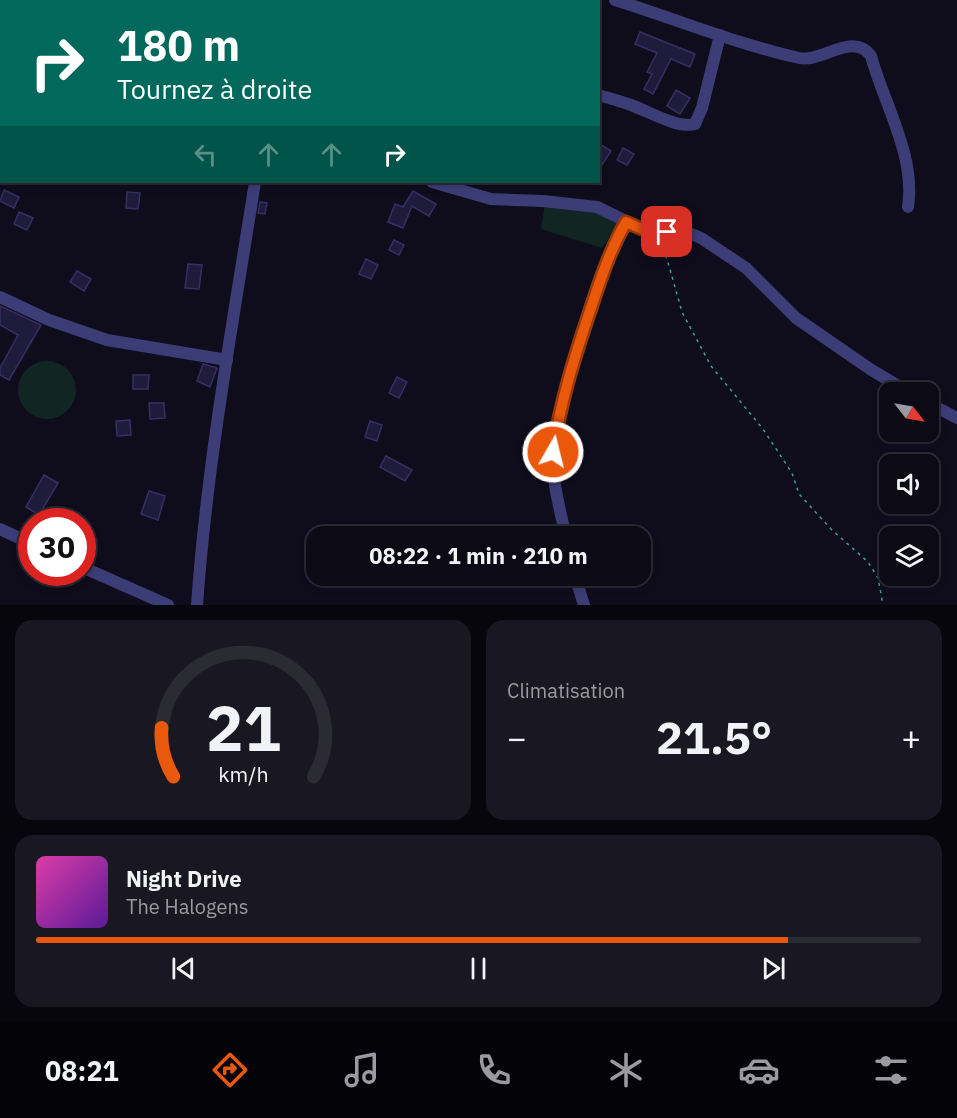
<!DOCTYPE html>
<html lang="fr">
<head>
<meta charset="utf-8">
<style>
	body { margin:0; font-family:"IBM Plex Sans",sans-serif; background:#191822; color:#f1f3f6; height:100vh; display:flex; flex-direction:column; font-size:22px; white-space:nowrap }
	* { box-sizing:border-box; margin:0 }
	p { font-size:20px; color:#9a9aa0 }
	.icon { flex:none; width:33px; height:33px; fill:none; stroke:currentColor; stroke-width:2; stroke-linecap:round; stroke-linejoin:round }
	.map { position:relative; height:605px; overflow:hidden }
	.panel { display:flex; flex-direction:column; gap:15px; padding:15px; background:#06060c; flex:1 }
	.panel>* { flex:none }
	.guide { position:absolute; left:0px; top:0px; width:600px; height:183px; box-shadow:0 3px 9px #0003,0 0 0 2px #2b2b34; background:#00695c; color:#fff; overflow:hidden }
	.needle { width:39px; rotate:121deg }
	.controls { position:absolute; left:879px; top:382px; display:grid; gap:12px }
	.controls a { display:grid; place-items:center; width:60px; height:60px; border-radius:12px; background:#0b0a15; box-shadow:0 3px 9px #0003,0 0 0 2px #2b2b34; font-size:30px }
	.speed { position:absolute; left:18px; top:508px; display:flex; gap:12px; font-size:30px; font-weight:700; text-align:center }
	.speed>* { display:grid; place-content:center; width:78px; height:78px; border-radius:50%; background:#0b0a15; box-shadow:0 3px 9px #0003,0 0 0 2px #2b2b34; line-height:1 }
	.speed .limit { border:9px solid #d22; background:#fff; color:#111 }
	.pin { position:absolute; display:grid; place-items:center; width:51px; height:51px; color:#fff; margin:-26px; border-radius:12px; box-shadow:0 3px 9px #0006 }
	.me { position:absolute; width:66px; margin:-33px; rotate:8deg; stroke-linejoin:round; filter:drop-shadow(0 0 4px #0008) }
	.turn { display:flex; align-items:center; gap:21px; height:126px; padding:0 18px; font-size:27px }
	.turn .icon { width:78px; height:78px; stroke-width:2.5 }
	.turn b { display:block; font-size:42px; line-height:51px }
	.lanes { display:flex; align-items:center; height:57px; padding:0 18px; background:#0003; justify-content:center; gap:30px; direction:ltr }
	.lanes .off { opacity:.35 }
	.big { font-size:45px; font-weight:800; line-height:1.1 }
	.panel .tile { flex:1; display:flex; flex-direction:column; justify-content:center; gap:9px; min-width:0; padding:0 21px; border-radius:18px; background:#191822 }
	.panel .dial { align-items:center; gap:0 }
	.dial svg { height:156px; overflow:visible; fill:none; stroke:#2b2b34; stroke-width:7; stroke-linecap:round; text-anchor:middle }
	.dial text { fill:#f1f3f6; stroke:none }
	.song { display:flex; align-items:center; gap:18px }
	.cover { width:72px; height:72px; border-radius:9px; background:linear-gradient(135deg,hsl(320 70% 55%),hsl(270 70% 35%)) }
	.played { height:6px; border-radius:3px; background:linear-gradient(90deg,#ea580c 85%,#2b2b34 85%) }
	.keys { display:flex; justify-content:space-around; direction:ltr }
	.heat { display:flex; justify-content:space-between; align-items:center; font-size:33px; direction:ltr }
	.panel .tiles { flex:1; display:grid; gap:15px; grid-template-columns:1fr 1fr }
	.tile:last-child { grid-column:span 2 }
	.trip { position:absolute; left:306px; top:526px; width:345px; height:60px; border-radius:18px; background:#0b0a15; box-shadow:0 3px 9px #0003,0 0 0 2px #2b2b34; font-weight:800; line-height:60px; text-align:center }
	.menu { display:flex; height:96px; justify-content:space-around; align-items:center; background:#040408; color:#9a9aa0 }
	.menu .icon { width:42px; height:42px }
	.menu .current { color:#ea580c }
	.menu b { font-size:27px; color:#f1f3f6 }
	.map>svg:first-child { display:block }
	.green { fill:#112523 }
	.building { fill:#1f1b3b; stroke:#362f65; stroke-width:1.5 }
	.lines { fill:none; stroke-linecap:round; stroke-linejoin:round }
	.path { stroke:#37a396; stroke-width:1.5; stroke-dasharray:3 4.5; stroke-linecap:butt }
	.minor { stroke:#3c3d77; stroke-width:12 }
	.route-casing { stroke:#983908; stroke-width:15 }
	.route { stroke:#ea580c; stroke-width:10 }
</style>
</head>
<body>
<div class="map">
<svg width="957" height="605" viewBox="0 0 957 605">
	<rect width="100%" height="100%" fill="#0f0d1c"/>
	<g class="green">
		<polygon points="545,204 593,209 619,222 602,248 541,229"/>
		<circle cx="47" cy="390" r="29"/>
	</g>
	<g class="building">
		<polygon points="640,32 695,54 690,67 671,59 653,94 644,89 652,74 647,72 657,53 635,44"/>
		<polygon points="676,90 690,98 680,114 667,106"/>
		<polygon points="598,143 611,151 598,171"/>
		<polygon points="623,148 634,154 627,165 617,160"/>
		<polygon points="4,190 19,197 14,208 0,201"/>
		<polygon points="413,191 436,204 429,216 412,206 403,228 388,222 395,204 403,207"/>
		<polygon points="127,192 140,193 138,209 126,208"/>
		<polygon points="260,202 267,203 265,214 258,213"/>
		<polygon points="19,212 33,218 27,230 14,224"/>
		<polygon points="394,240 404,245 399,255 389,250"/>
		<polygon points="366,259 378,265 371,279 359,274"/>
		<polygon points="188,264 202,265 199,289 185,288"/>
		<polygon points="77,271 91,279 84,291 70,282"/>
		<polygon points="0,306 41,325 9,380 0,375 0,368 18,335 0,325"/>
		<polygon points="203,364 217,368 210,387 197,381"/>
		<polygon points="133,375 149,375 148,389 133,389"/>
		<polygon points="397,377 407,382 399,398 389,393"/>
		<polygon points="149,403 164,403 165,418 150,419"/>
		<polygon points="130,420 131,435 117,436 116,421"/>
		<polygon points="370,421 382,425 377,441 365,437"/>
		<polygon points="386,456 412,470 405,481 380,467"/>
		<polygon points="44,475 58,483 39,515 26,507"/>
		<polygon points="149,491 165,496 158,520 141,514"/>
	</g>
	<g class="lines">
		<polyline class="path" points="659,242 667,259 682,312 711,366 763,429 792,473 799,494 832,530 868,562 878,578 883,605"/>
		<g class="minor">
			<polyline points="54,0 57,2"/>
			<polyline points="254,0 260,2"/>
			<path d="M615,0C676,19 736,44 799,58C822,63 853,31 871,56C884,104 916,156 908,207"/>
			<polyline points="83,2 84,0"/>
			<polyline points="409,2 410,0"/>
			<path d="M598,95C609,98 620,101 631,105C648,111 678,129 695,124L702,108L720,35"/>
			<polyline points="0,136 2,136"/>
			<polyline points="0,149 2,145"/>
			<polyline points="432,182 491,199 543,201 597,207 642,229 689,233 701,238 746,268 796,318 870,369 910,393"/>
			<polyline points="0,297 49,320 107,340 227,360"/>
			<polyline points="928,403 957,418"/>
			<polyline points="0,529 32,544"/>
			<path d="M566,537C560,509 551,479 553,450C555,426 563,402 569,378C584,326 598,269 626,222"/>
			<polyline points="82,567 168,605"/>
			<polyline points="575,576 584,605"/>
			<path d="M197,605C207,463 233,322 255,182"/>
		</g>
	</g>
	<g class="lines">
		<defs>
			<path id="route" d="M553,452C560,403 575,355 591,308C601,278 610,250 626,222L642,229L667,232"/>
		</defs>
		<use href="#route" class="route-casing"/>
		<use href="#route" class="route"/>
	</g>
</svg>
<div class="controls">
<a><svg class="needle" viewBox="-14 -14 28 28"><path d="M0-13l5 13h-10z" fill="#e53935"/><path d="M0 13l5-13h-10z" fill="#9a9aa0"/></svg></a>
<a><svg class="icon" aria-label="sound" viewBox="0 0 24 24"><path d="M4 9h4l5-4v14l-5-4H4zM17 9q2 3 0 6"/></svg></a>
<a><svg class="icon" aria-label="layers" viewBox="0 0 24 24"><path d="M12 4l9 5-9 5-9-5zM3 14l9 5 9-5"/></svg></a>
</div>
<div class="speed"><div class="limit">30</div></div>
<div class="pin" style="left:667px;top:232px;background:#d93025"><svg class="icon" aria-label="arrive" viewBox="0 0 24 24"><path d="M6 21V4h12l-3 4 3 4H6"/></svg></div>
<svg class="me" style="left:553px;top:452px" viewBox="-20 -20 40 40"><circle r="17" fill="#ea580c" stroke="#fff" stroke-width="3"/><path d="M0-11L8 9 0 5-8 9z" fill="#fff"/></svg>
<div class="trip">08:22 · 1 min · 210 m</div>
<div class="guide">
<div class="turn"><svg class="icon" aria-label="right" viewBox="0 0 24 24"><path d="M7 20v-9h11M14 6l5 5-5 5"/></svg><div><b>180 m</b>Tournez à droite</div></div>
<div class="lanes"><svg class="icon off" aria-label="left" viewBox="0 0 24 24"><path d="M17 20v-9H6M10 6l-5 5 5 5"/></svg><svg class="icon off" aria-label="ahead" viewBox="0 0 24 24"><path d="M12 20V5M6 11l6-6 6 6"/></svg><svg class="icon off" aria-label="ahead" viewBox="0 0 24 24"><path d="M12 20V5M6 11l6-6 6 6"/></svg><svg class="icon" aria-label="right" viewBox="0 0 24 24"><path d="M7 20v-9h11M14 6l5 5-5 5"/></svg></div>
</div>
</div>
<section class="panel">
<div class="tiles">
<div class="tile dial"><svg viewBox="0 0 100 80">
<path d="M14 69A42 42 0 1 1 86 69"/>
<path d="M14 69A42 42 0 0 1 8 44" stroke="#ea580c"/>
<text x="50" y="56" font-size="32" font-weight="700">21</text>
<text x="50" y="72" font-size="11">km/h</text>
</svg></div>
<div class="tile"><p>Climatisation</p>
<div class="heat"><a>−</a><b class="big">21.5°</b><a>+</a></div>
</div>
<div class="tile">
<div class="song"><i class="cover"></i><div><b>Night Drive</b><p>The Halogens</p></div></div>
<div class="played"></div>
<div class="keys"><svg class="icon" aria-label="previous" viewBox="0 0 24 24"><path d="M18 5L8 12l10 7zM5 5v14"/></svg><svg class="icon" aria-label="pause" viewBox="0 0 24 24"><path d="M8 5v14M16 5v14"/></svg><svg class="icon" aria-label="next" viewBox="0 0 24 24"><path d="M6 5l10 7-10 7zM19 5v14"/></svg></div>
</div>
</div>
</section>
<nav class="menu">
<b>08:21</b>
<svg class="icon current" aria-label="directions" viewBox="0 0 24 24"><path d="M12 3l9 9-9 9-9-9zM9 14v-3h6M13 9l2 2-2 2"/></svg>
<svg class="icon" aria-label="music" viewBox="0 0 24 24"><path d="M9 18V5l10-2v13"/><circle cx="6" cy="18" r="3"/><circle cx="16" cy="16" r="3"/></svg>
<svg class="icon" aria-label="phone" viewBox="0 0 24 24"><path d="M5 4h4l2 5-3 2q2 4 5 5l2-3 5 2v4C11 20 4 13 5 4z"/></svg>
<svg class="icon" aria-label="climate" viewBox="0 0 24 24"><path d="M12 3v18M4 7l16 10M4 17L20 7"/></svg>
<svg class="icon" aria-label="car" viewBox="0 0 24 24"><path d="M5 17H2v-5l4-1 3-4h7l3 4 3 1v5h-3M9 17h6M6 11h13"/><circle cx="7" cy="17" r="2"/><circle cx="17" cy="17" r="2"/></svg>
<svg class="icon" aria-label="filters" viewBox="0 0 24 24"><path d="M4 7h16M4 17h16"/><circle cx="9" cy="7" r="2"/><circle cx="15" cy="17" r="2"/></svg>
</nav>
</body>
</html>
